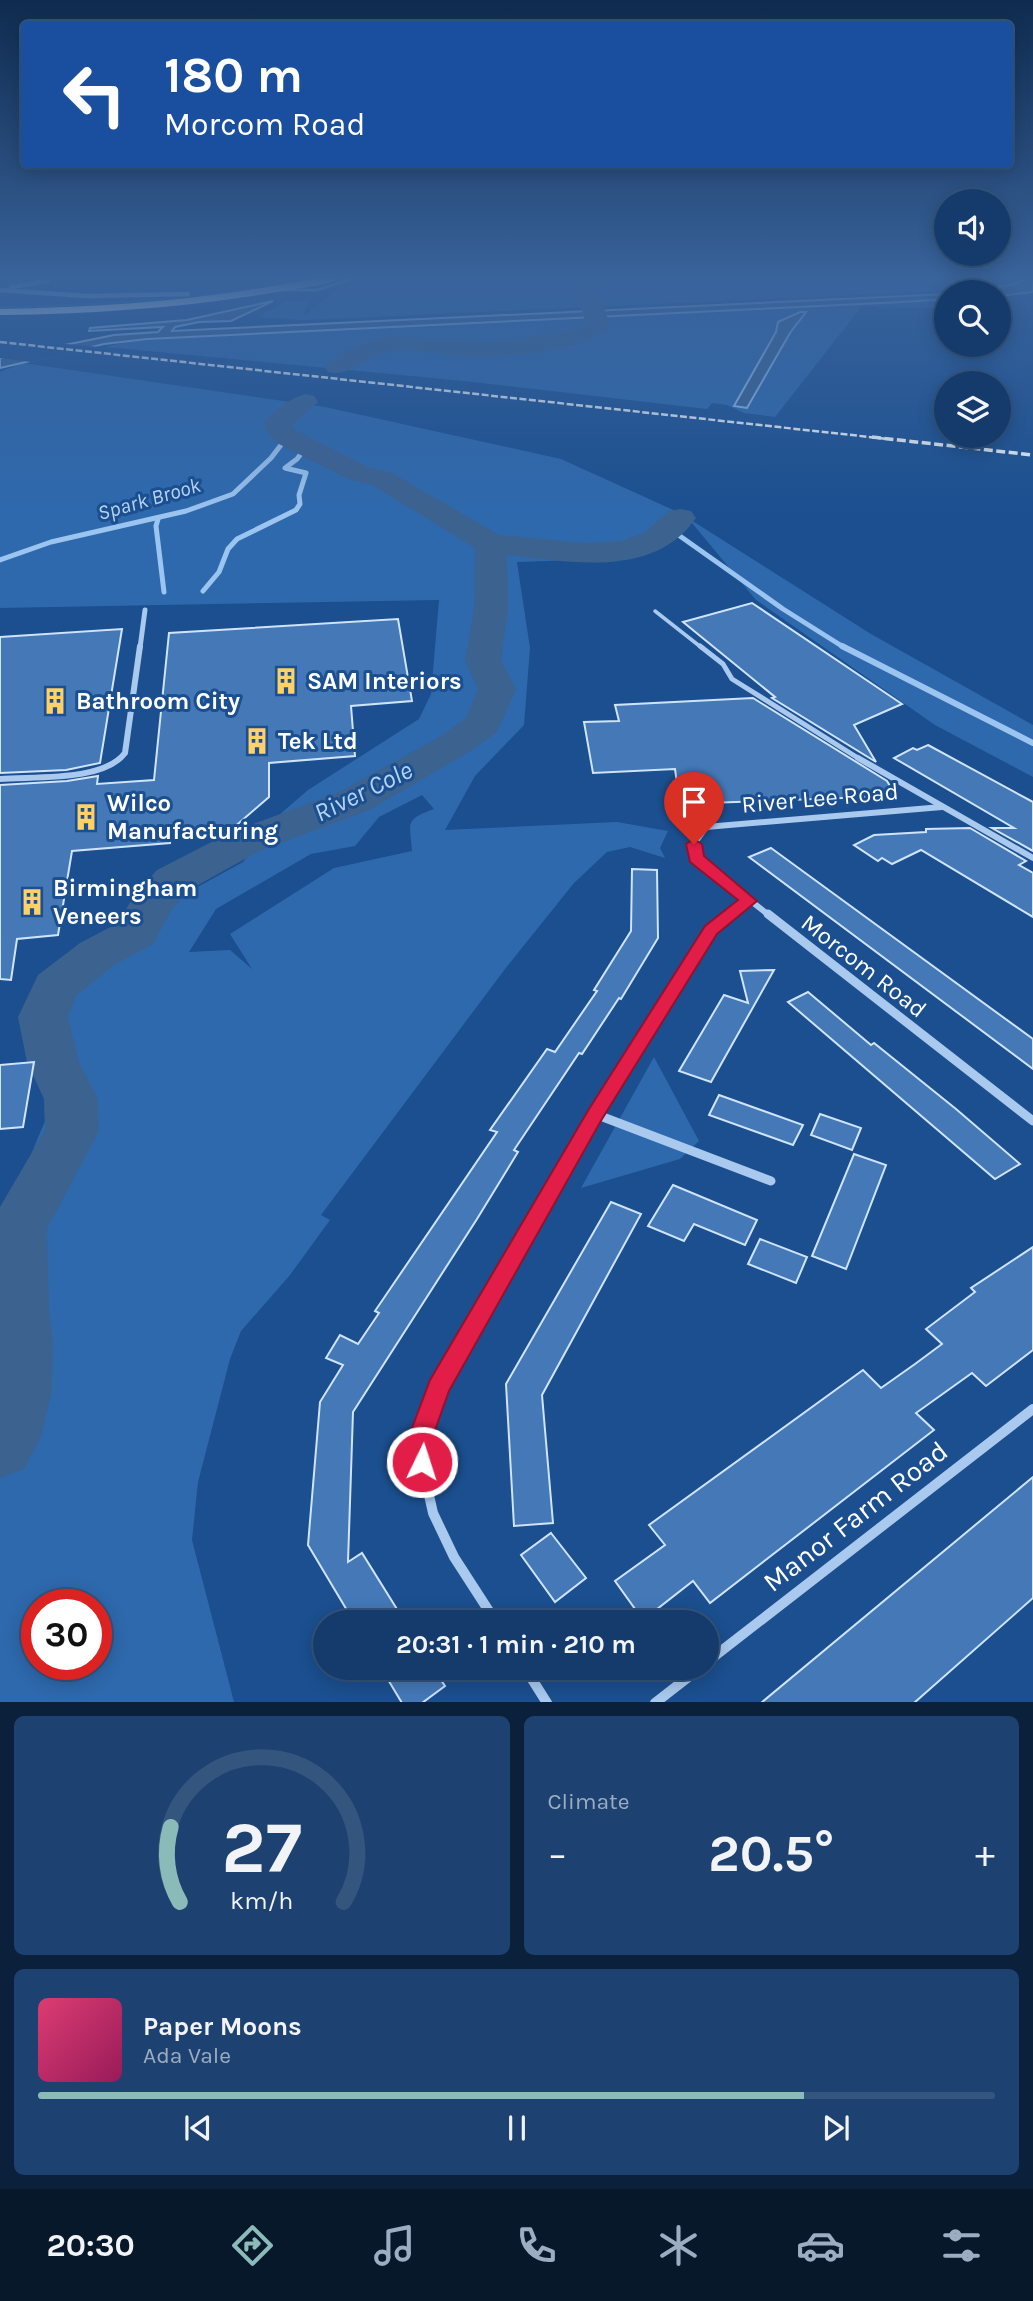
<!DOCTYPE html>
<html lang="en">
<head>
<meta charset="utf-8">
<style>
	body { margin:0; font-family:Karla,sans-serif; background:#1d4271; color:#f1f3f6; height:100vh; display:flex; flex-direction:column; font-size:26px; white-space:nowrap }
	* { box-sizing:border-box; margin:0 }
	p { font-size:23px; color:#9dadc1 }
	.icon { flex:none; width:38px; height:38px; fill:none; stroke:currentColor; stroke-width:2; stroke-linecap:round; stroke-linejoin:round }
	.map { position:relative; height:1702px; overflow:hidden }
	.side { display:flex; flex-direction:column; gap:14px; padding:14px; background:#0b203b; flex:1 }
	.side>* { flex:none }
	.hud { position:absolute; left:21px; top:21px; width:992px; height:147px; border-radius:7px; box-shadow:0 4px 18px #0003,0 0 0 2px #33557e; background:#1a4fa0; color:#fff; overflow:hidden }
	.controls { position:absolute; left:934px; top:189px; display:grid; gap:14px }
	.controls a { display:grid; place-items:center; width:77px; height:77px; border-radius:50%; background:#143b6b; box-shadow:0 4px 18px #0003,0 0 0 2px #33557e; font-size:35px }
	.speed { position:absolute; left:21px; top:1589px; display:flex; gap:14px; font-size:35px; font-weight:700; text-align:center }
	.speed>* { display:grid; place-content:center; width:91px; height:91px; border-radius:50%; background:#143b6b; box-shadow:0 4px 18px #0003,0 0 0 2px #33557e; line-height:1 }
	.speed .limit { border:10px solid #d22; background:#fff; color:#111 }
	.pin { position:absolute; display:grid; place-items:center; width:60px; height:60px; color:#fff; margin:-72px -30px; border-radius:50% 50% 50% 0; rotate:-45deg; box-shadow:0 0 7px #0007 }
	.pin .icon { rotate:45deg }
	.me { position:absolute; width:77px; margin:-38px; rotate:4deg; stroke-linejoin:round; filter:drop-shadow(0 0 5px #0008) }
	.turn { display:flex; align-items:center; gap:24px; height:147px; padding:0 28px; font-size:32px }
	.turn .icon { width:91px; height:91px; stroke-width:2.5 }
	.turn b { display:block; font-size:49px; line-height:60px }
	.big { font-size:52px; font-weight:700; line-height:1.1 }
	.side .widget { flex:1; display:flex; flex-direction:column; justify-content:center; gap:10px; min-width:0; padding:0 24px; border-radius:10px; background:#1d4271 }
	.side .dial { align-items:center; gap:0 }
	.dial svg { height:182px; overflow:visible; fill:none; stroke:#33557e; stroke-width:7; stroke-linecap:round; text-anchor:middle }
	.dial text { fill:#f1f3f6; stroke:none }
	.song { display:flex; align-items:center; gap:21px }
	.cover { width:84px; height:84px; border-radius:10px; background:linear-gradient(135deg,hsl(340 70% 55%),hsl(330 70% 35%)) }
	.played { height:7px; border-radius:4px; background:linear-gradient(90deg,#8bbbb9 80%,#33557e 80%) }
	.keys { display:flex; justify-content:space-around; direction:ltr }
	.heat { display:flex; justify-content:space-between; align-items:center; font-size:38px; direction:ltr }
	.side .tiles { flex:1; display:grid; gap:14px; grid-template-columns:1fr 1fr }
	.widget:last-child { grid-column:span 2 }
	.trip { position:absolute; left:313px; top:1610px; width:406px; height:70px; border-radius:35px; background:#143b6b; box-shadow:0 4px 18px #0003,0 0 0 2px #33557e; font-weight:700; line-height:70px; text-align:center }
	.menu { display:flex; height:112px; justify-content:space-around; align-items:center; background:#08182b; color:#9dadc1 }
	.menu .icon { width:49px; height:49px }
	.menu .active { color:#8bbbb9 }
	.menu b { font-size:32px; color:#f1f3f6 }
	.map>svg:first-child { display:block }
	.green { fill:#2e69ad; fill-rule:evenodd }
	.water { fill:#3c6290; stroke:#9cc4f0; stroke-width:2 }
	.pier { fill:#1b4f8f }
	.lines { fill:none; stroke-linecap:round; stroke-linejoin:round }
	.stream-far2 { stroke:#9cc4f0; stroke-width:4.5 }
	.stream-far1 { stroke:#9cc4f0; stroke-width:5 }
	.stream { stroke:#9cc4f0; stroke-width:6 }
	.river { fill:#3c6290; fill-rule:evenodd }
	.building { fill:#4478b7; stroke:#cfe3fa; stroke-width:2 }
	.lane-far2 { stroke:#a9c9ee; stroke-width:2.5 }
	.lane-far1 { stroke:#a9c9ee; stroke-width:3.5 }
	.lane { stroke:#a9c9ee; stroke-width:5 }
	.street-far4 { stroke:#a9c9ee; stroke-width:4.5 }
	.street-far3 { stroke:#a9c9ee; stroke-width:5 }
	.street-far2 { stroke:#a9c9ee; stroke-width:6 }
	.street-far1 { stroke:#a9c9ee; stroke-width:9 }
	.street { stroke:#a9c9ee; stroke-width:10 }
	.highway { fill:#fff; fill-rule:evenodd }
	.rail-far1 { stroke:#fff; stroke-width:2.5; stroke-dasharray:7 2.5; stroke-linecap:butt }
	.rail { stroke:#fff; stroke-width:3.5; stroke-dasharray:9 3.5; stroke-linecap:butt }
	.route { fill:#e11d48; stroke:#92132f; stroke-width:2 }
	.labels { text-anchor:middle; stroke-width:6; stroke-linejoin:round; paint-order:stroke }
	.far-water-label { font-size:21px; font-style:italic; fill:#b5d3f5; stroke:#1b4f8f }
	.poi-label { font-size:24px; font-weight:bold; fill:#fff; stroke:#1b4f8f; text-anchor:start }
	.street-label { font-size:24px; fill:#fff; stroke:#1b4f8f }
	.water-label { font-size:26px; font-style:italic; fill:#b5d3f5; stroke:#1b4f8f }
	.near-street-label { font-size:28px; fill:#fff; stroke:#1b4f8f }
</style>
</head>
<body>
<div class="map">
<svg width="1033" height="1703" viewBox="0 0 1033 1703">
	<rect width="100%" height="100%" fill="#1b4f8f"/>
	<g class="green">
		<path d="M318,276H332C222,298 112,306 0,309V306C107,304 213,298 318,276Z"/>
		<polygon points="376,276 989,276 1002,284 969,290 304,320 258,317 286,301 309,301 303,317 338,289"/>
		<polygon points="947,299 947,307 935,308 861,307 775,417 744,413 727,405 712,403 707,409 464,381 106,347 134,340 233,334"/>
		<path d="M23,363L325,407L561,459L680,513L871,634L1033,725V777L935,725L756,600L692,523L635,558L517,562L530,648L524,725L475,776L445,830L617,822L668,831L660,848L665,858L630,847L607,852L574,883L505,969L321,1215L330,1220L290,1275L241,1331L230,1359L198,1482L192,1540L234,1702H0V1229L45,1121L44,1078L34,1038L72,968L134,922L243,862L279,815L308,790L419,719L431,694L439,600L0,608V372ZM422,795L434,809C404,820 410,822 412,851L334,868L230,934L252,969L230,950L189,952L216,909L311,854L355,846L379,817ZM37,1605H96V1664H37Z"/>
		<polygon points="654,1057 699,1141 680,1159 581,1188"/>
	</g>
	<g class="water">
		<polygon points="1030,276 1033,276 1033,292 999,296 999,292 966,292 1015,284"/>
		<polygon points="947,294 947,299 902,302 147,339 104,344 0,368 0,358 114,335 158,332 163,327 89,331 90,328 187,320 268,302 273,301 231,321 199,322 175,327 172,331"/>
		<polygon points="800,312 806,312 790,333 747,408 734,406 776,332 778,322"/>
	</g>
	<polygon class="pier" points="55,343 99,347 31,362 0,358 0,355"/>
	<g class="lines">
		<polyline class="stream-far2" points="285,439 287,437"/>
		<g class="stream-far1">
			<polyline points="158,519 156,526 164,592"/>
			<polyline points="670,529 783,609 845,648"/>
			<polyline points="0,560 51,542 186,511 233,494 271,458 287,437"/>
			<polyline points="203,591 219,572 228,549 237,539 296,510 300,504 299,495 306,473 285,468 297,459 306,447"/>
		</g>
		<polyline class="stream" points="842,646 1033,743"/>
		<g class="river">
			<path d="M579,276H601L598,288L610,326C593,350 501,359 472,357C445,356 418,348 392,351C368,353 351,378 328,372L324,367L347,349L388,336L490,342L567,331L586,324L576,288Z"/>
			<path d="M305,394L314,396L318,402L292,425L297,431L368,467L392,473L499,535L585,543L622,541L645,532L669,511L680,509L691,511L696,518C654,579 570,562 507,555L508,609L501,661L516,689L497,732L469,752L369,810L259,851L189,890L171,911L153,944L114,965L76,996L68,1017L79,1062L98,1099L99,1131L47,1229L49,1310L53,1341L52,1392L41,1437L24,1469L0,1478V1207L45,1130L44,1099L27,1062L18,1017L38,975L80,943L118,923L135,894L157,870L229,833L339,792L441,736L466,718L478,689L465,661L474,609L475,548L372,485L348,479L277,443L266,431L264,423C273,411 290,398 305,394Z"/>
		</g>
	</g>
	<g class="building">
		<polygon points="752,603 902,704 854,725 876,762 772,698 775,697 683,622"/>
		<polygon points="398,619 412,701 351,706 355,756 269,763 269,797 232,829 171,835 170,843 72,851 58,935 17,939 11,980 0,979 0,785 67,781 98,776 97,784 154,780 169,633"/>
		<polygon points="122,629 100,763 66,770 0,773 0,637"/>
		<polygon points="753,698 887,781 896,796 680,804 675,769 593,773 584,722 619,721 615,705"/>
		<polygon points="928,745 1033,802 1033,851 992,828 1014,828 894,758 913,748 917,750"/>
		<polygon points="970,828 1026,861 1019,865 1033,873 1033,917 921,850 892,864 882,858 878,861 854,845 874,835 926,832 926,829"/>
		<polygon points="771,848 1033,1039 1033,1069 749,857"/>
		<polygon points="632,869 657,870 658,938 621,999 619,998 582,1054 579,1053 514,1150 518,1152 477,1219 353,1412 348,1562 362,1553 405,1622 354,1622 308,1545 320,1402 343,1365 326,1358 340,1335 358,1344 379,1313 375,1311 497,1132 490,1130 547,1049 555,1052 597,991 594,990 631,931"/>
		<polygon points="774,970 711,1082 679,1071 724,995 748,1003 740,971"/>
		<polygon points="808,992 871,1045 874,1043 956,1109 1020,1164 995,1179 788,1002"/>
		<polygon points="34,1062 23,1127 0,1129 0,1065"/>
		<polygon points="719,1095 803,1125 793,1145 709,1115"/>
		<polygon points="820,1114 861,1128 852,1150 811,1135"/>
		<polygon points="854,1154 886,1165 846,1269 812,1256"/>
		<polygon points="673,1185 757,1220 745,1245 694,1224 684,1241 648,1226"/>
		<polygon points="611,1202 641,1214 542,1395 553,1523 514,1526 506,1384"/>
		<polygon points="760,1239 807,1257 796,1283 748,1264"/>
		<polygon points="1033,1247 1033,1350 986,1386 972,1373 916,1413 934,1430 710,1603 693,1581 643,1620 615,1581 665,1545 649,1525 863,1370 881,1388 915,1364 942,1344 926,1329 975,1292 971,1288"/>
		<polygon points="1033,1477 1033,1598 914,1703 761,1703"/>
		<polygon points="551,1533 586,1578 555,1602 521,1555"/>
		<polygon points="381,1668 433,1668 445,1686 422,1703 402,1703"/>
	</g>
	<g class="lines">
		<g class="lane-far2">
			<polyline points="16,276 23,285"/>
			<polyline points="279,290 317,290 361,276"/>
		</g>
		<polyline class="lane-far1" points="655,611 702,648"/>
		<polyline class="lane" points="700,646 723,664 732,679 858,758"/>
		<g class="street-far4">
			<polyline points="11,287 48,281"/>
			<polyline points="0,290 87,296 188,294"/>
		</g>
		<polyline class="street-far3" points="140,648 145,610"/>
		<g class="street-far2">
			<polyline points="858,758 1033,858"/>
			<path d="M0,779C34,776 103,782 125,753L140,646"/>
			<polyline points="729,916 749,900"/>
			<polyline points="770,916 696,858 694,844 706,827 942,807"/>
		</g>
		<g class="street-far1">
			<polyline points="768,914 1033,1121"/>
			<polyline points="595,1114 771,1181"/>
			<polyline points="511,1261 595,1114 711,930 731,914"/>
		</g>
		<g class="street">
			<polyline points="496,1622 454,1557 433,1513 422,1464 422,1438 426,1419 439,1387 512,1259"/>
			<polyline points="707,1662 1033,1409"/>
			<polyline points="525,1668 547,1703"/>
			<polyline points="655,1703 700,1668"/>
		</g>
		<path class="highway" d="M326,276H345C332,285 305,287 289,290C193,307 97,314 0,315V309C110,307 219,299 326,276Z"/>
		<polyline class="rail-far1" points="0,342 888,439"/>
		<polyline class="rail" points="872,437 1033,455"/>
	</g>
	<linearGradient id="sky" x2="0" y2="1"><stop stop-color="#0f2b4f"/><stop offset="0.54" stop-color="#39639b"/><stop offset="1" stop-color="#39639b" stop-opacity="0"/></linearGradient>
	<rect width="1033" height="514" fill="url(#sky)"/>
	<polygon class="route" points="694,839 702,844 704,856 757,901 717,934 602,1119 449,1391 433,1436 434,1462 431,1470 422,1473 413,1470 410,1462 409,1436 430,1380 589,1109 705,926 738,900 690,862 686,844"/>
	<defs>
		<symbol id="building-bare" viewBox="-9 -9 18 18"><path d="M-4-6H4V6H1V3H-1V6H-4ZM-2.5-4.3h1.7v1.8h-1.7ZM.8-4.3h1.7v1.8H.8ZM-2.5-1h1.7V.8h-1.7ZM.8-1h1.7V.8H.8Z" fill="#ffd166" stroke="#1b4f8f" stroke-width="2.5" paint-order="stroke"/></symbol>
	</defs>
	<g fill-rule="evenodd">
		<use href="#building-bare" x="267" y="662" width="38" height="38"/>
		<use href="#building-bare" x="36" y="682" width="38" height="38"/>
		<use href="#building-bare" x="238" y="722" width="38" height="38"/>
		<use href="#building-bare" x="67" y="798" width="38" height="38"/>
		<use href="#building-bare" x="13" y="883" width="38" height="38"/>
	</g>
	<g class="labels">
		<g class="far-water-label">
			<text transform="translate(149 499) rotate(-16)" y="7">Spark Brook</text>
		</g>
		<g class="poi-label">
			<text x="307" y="689">SAM Interiors</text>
			<text x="76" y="709">Bathroom City</text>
			<text x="278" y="749">Tek Ltd</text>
			<text x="107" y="811">Wilco<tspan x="107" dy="28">Manufacturing</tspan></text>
			<text x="53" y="896">Birmingham<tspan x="53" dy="28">Veneers</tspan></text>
		</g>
		<g class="street-label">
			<text transform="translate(820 798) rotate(-5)" y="8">River Lee Road</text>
			<text transform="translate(864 966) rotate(38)" y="8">Morcom Road</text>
		</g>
		<g class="water-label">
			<text transform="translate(363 791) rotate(-26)" y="9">River Cole</text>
		</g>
		<g class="near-street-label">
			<text transform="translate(855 1516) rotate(-38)" y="10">Manor Farm Road</text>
		</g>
	</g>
</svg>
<div class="controls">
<a><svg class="icon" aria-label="sound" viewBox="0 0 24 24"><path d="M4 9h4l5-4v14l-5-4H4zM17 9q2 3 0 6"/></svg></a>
<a><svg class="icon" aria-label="search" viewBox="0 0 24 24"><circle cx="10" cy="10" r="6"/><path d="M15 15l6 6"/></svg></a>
<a><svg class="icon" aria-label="layers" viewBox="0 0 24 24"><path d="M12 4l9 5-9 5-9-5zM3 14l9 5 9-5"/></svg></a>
</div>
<div class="speed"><div class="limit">30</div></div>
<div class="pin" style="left:694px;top:844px;background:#d93025"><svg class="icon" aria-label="arrive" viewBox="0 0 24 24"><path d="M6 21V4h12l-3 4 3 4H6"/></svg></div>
<svg class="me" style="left:422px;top:1462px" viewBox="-20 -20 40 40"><circle r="17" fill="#e11d48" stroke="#fff" stroke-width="3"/><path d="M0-11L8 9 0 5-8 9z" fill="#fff"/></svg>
<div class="trip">20:31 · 1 min · 210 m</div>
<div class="hud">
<div class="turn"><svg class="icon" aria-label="left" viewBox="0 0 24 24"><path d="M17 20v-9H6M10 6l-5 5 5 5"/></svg><div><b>180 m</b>Morcom Road</div></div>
</div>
</div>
<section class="side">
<div class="tiles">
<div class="widget dial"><svg viewBox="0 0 100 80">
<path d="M14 69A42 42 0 1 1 86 69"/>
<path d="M14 69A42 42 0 0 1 10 36" stroke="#8bbbb9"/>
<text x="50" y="56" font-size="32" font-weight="700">27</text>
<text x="50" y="72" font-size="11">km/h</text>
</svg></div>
<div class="widget"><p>Climate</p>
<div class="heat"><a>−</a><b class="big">20.5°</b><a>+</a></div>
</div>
<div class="widget">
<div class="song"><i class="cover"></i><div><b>Paper Moons</b><p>Ada Vale</p></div></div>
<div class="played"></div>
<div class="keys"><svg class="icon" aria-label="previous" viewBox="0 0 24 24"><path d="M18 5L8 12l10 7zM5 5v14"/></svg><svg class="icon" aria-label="pause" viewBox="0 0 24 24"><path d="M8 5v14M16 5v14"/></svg><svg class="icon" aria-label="next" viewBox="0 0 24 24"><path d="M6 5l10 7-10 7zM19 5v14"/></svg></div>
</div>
</div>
</section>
<nav class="menu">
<b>20:30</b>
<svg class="icon active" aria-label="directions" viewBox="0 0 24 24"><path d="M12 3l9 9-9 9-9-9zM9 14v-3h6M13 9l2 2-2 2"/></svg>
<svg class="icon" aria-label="music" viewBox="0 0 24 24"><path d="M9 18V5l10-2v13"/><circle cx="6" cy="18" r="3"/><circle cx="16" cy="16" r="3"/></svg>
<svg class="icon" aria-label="phone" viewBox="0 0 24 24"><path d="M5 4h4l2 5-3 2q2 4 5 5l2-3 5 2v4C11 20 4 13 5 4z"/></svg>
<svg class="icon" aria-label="climate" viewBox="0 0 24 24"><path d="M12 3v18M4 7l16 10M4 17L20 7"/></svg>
<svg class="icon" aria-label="car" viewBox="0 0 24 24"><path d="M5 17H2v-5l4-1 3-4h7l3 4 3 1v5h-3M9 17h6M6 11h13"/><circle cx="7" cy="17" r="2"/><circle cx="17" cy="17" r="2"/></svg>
<svg class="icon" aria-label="filters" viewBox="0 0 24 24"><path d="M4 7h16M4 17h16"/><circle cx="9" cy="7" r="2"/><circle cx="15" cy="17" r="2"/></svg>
</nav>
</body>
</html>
